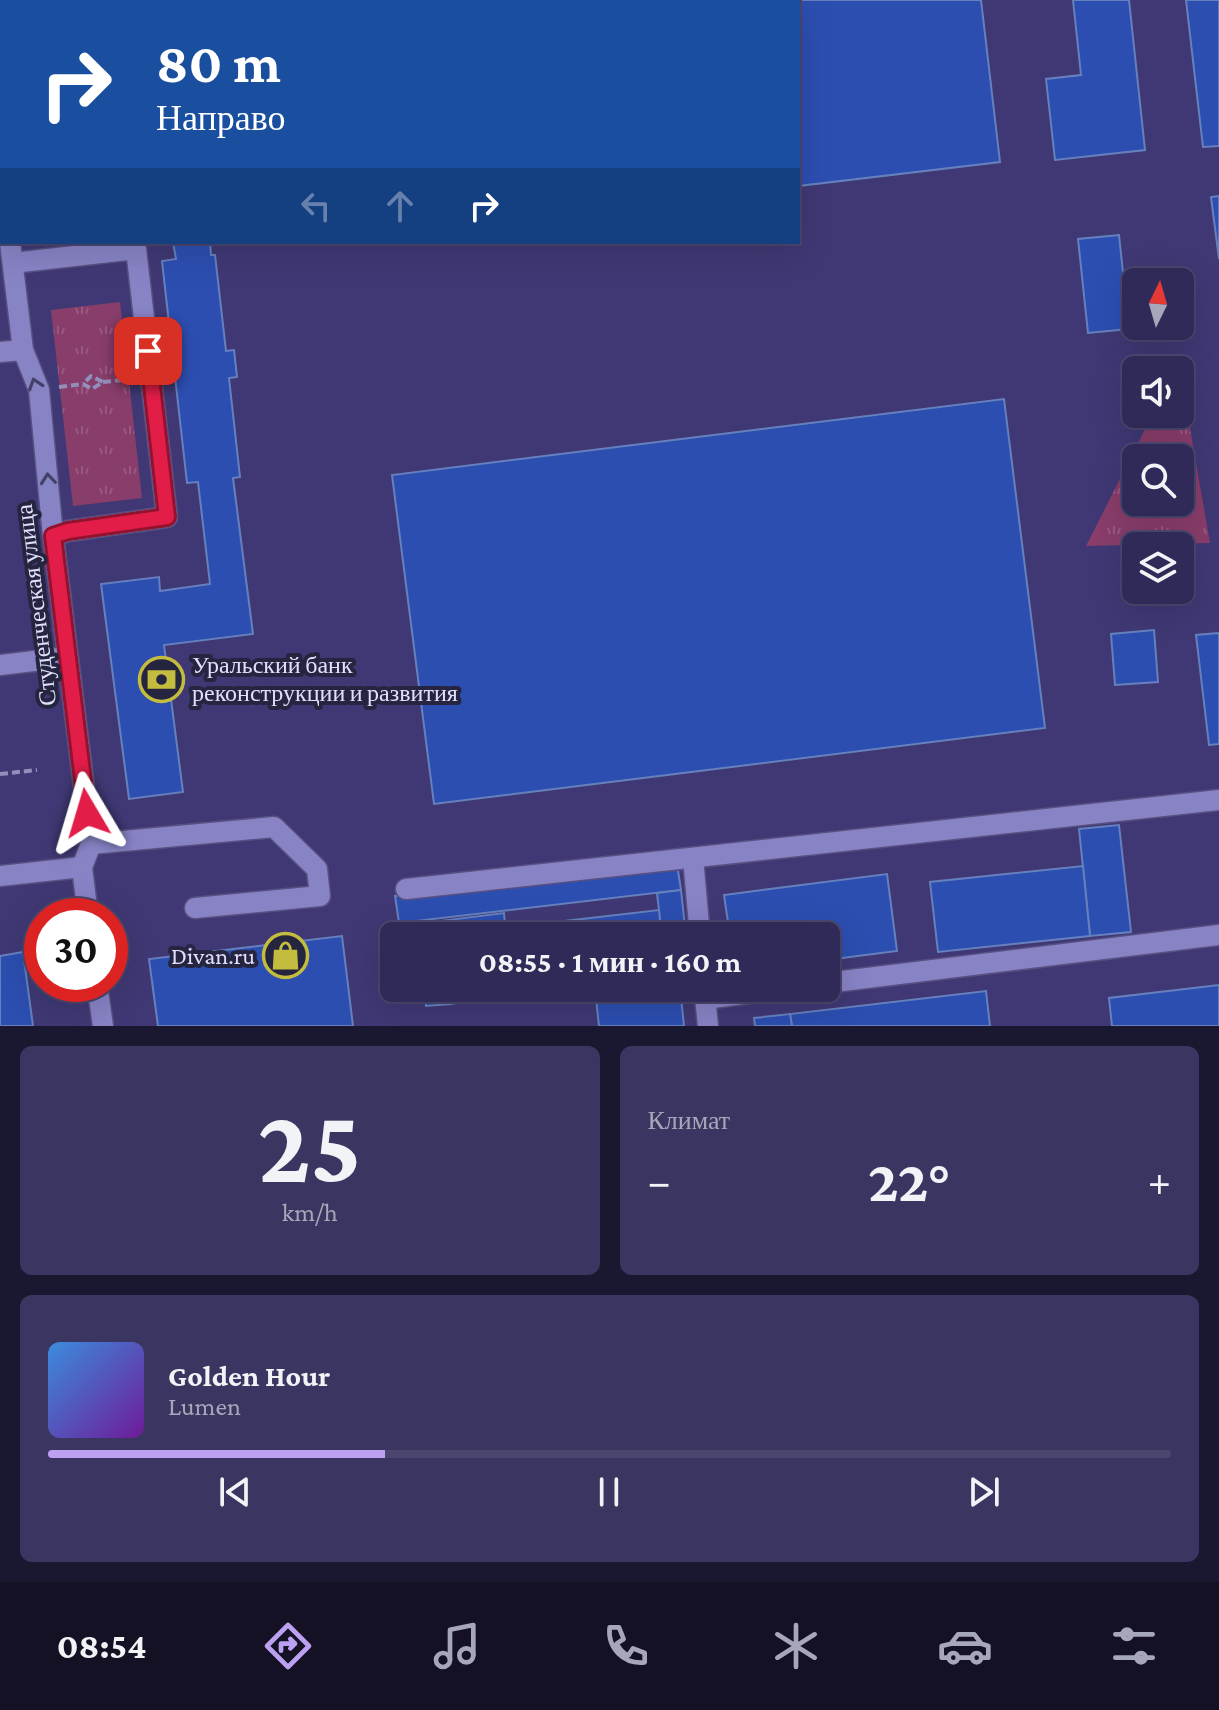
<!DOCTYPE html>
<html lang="ru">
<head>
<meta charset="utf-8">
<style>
	body { margin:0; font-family:"Crimson Pro",serif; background:#3b3661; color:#f1f3f6; height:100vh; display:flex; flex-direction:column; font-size:30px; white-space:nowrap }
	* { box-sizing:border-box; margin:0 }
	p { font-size:26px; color:#a7a7ba }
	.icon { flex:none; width:44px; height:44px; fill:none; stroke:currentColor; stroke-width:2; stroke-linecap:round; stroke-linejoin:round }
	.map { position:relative; height:1026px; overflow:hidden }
	.drawer { display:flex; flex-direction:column; gap:20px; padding:20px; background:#1a1730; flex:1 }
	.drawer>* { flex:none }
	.hud { position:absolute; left:0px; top:0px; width:800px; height:244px; box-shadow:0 8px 32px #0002,0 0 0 2px #4a466d; background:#1a4fa0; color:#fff; overflow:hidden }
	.needle { width:52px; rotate:5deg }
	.fabs { position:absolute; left:1122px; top:268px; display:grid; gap:16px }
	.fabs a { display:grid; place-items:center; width:72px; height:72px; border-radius:12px; background:#2f2a57; box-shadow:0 8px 32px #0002,0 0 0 2px #4a466d; font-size:40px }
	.speed { position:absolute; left:24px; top:898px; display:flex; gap:16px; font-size:40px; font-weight:700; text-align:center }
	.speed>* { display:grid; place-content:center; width:104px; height:104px; border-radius:50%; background:#2f2a57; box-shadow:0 8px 32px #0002,0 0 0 2px #4a466d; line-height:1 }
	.speed .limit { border:12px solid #d22; background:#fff; color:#111 }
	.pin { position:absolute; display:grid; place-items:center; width:68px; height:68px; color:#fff; margin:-34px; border-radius:16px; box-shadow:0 4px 12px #0006 }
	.me { position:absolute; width:88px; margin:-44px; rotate:353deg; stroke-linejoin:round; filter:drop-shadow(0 0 6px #0008) }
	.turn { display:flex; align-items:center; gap:28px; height:168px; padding:0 24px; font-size:36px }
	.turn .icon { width:104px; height:104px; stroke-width:2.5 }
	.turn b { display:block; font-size:56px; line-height:68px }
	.lanes { display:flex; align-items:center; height:76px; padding:0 24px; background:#0003; justify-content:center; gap:40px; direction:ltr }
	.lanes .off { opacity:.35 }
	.big { font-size:60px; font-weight:700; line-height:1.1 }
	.drawer .card { flex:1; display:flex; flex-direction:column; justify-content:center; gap:12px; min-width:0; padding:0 28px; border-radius:12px; background:#3b3661 }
	.drawer .dial { align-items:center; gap:0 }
	.dial b { font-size:104px; line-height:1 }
	.song { display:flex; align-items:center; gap:24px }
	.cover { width:96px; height:96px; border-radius:12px; background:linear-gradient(135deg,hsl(210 70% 55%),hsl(280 70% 35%)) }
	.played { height:8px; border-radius:4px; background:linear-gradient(90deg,#bca0f2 30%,#4a466d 30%) }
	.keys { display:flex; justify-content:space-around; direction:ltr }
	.heat { display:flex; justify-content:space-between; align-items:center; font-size:44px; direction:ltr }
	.drawer .tiles { flex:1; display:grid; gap:20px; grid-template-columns:1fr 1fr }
	.card:last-child { grid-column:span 2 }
	.trip { position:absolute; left:380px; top:922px; width:460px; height:80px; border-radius:12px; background:#2f2a57; box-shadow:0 8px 32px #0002,0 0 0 2px #4a466d; font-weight:700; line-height:80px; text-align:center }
	.menu { display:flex; height:128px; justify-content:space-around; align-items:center; background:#131123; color:#a7a7ba }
	.menu .icon { width:56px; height:56px }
	.menu .active { color:#bca0f2 }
	.menu b { font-size:36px; color:#f1f3f6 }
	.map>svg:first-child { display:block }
	.grass { fill:url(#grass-tufts); fill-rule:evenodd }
	.building { fill:#2c4eb0; stroke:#6680be; stroke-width:2 }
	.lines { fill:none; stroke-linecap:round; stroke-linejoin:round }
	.minor-casing { stroke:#575081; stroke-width:23 }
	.path { stroke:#928fbb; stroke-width:4; stroke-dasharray:8 4; stroke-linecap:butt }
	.minor { stroke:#8783c5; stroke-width:20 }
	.oneway { stroke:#434168 }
	.route-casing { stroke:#92132f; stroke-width:20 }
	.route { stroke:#e11d48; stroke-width:14 }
	.labels { text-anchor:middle; stroke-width:8; stroke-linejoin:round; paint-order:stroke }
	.street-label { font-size:24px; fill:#e0e0fd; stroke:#262540 }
	.poi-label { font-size:24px; fill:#e0e0fd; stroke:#262540; text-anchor:start }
</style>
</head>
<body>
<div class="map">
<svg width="1219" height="1026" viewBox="0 0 1219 1026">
	<defs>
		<pattern id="grass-tufts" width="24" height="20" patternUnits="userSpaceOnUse" patternTransform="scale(2)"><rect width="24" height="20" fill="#883d6a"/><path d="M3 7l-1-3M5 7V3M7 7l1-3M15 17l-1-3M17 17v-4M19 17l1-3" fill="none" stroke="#985980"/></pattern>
	</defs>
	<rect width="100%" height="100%" fill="#3f3874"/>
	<g class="grass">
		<polygon points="120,302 142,498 73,506 51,310"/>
		<path d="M1180,371L1210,543L1086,546L1153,414H1180ZM1136,458H1180V502H1136Z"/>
	</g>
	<g class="building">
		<rect x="39" y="0" width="53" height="2"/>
		<polygon points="325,0 981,0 1000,162 798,186 798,2"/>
		<polygon points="1073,0 1129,0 1145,150 1055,160 1046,79 1081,75"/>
		<polygon points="1186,0 1219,0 1219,146 1203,147"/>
		<polygon points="1219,196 1219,259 1211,197"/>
		<polygon points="1119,235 1129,329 1088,333 1078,239"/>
		<polygon points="173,242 210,242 211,255 215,255 226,351 234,350 237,377 229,378 240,477 233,478 253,634 164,645 183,792 129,799 101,584 159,577 160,591 210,584 198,482 187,483 162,261 176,259"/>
		<polygon points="1004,399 1045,728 434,804 392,475"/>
		<polygon points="1154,630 1158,682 1115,685 1111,634"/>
		<polygon points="1219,633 1219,744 1209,745 1196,635"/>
		<polygon points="1119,825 1131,932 1090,936 1079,829"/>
		<polygon points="677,864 681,890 399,923 395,896"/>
		<polygon points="1083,866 1090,936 938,952 930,882"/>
		<polygon points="887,874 897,951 826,960 826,936 730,936 724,895"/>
		<polygon points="681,890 686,936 662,936 657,893"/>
		<polygon points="659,910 661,932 631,936 557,936 556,922"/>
		<polygon points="504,913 506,936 442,936 440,921"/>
		<polygon points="440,921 442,936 417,936 416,924"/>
		<polygon points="342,936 353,1026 158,1026 149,959"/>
		<polygon points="23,952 33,1026 0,1026 0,956"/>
		<polygon points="1219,985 1219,1026 1112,1026 1109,998"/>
		<polygon points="424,988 448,988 450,1004 426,1006"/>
		<polygon points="448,988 512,988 513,996 450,1004"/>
		<polygon points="680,988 684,1026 599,1026 595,989"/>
		<polygon points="986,991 990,1026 792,1026 790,1014"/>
		<polygon points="790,1014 792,1026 755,1026 754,1018"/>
	</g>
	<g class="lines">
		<defs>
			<g id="minor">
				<polyline points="0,145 2,163"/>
				<polyline points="10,242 23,350 39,390 53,536 91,844 82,867 88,916"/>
				<polyline points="13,263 136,249 167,517 68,531 53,536"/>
				<polyline points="0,352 23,350"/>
				<polyline points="0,665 67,657"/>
				<polyline points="91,844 274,827 317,869 320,896 195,908"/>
				<polyline points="693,858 700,936"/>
				<polyline points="0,876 82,867"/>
				<polyline points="406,889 1219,800"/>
				<polyline points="826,983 1219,935"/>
				<polyline points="97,984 103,1026"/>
				<polyline points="704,988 708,1026"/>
				<polyline points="705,999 789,988"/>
			</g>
		</defs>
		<use href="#minor" class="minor-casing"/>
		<g class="path">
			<polyline points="103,382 132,379"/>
			<polyline points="59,387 83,384 92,389 103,382 91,376 83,384"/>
			<polyline points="0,774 37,770"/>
		</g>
		<use href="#minor" class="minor"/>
	</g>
	<defs><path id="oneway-chevron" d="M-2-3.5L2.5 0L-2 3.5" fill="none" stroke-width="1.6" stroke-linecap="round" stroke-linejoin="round" transform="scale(2)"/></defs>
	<g class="oneway">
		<use href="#oneway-chevron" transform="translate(35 384) rotate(-108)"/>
		<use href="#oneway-chevron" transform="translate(48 479) rotate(-96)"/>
	</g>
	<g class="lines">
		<defs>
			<polyline id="route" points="87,813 53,536 68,531 167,517 148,351"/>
		</defs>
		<use href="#route" class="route-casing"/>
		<use href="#route" class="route"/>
	</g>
	<defs>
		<symbol id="bank-ring" viewBox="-11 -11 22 22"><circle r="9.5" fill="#262540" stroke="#c4bc3e" stroke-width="1.5"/><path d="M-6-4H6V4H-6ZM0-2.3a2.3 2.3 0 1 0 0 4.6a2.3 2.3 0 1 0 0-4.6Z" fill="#c4bc3e"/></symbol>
		<symbol id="shop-ring" viewBox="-11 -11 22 22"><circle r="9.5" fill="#262540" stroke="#c4bc3e" stroke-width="1.5"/><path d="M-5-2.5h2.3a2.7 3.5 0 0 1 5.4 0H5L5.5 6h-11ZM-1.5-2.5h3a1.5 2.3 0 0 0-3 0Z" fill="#c4bc3e"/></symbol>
	</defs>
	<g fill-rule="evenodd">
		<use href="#bank-ring" x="136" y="654" width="51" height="51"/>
		<use href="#shop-ring" x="260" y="930" width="51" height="51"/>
	</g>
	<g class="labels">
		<g class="street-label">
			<text transform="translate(36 605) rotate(-97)" y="8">Студенческая улица</text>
		</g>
		<g class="poi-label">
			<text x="192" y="673">Уральский банк<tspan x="192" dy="28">реконструкции и развития</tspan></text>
			<text x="255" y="964" text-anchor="end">Divan.ru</text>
		</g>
	</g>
</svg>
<div class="fabs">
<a><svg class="needle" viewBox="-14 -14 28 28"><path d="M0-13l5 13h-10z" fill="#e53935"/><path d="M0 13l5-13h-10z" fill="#a7a7ba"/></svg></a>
<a><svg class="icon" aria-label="sound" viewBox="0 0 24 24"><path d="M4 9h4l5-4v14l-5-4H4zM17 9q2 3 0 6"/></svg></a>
<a><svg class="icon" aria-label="search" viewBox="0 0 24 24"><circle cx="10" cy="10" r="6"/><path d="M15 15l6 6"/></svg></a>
<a><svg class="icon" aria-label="layers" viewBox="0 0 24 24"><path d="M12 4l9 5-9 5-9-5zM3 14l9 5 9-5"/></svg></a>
</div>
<div class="speed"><div class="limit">30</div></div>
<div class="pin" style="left:148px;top:351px;background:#d93025"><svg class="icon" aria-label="arrive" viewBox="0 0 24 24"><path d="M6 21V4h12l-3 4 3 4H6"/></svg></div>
<svg class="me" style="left:87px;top:813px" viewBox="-20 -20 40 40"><path d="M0-17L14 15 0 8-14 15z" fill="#e11d48" stroke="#fff" stroke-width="4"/></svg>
<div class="trip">08:55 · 1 мин · 160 m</div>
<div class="hud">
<div class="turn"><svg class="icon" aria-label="right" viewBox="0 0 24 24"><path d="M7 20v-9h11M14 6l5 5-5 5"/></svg><div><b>80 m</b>Направо</div></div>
<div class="lanes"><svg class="icon off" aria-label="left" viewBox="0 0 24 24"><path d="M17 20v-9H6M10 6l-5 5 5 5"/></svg><svg class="icon off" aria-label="ahead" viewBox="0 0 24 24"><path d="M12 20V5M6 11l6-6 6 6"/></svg><svg class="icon" aria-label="right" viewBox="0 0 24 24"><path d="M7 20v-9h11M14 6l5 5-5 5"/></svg></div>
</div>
</div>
<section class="drawer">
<div class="tiles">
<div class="card dial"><b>25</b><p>km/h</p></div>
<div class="card"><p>Климат</p>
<div class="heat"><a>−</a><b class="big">22°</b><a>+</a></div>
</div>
<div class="card">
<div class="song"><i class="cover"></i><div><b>Golden Hour</b><p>Lumen</p></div></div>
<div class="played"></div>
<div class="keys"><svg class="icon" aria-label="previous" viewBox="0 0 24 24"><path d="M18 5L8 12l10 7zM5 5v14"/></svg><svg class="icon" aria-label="pause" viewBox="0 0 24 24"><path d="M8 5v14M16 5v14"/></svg><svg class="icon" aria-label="next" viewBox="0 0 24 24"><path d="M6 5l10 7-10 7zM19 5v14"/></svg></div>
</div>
</div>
</section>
<nav class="menu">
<b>08:54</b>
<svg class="icon active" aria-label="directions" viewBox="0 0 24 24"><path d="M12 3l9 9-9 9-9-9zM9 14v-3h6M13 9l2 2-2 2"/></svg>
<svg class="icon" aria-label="music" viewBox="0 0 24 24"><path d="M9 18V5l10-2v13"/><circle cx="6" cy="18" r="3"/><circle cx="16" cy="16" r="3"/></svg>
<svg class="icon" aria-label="phone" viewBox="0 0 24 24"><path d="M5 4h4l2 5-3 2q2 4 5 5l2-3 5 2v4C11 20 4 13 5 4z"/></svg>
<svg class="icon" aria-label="climate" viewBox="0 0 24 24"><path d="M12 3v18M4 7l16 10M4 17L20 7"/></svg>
<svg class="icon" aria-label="car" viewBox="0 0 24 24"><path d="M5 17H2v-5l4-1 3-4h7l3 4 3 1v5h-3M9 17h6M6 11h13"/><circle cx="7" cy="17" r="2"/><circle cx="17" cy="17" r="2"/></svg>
<svg class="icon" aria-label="filters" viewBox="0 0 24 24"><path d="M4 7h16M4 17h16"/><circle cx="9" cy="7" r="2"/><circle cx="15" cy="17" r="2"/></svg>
</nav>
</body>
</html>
